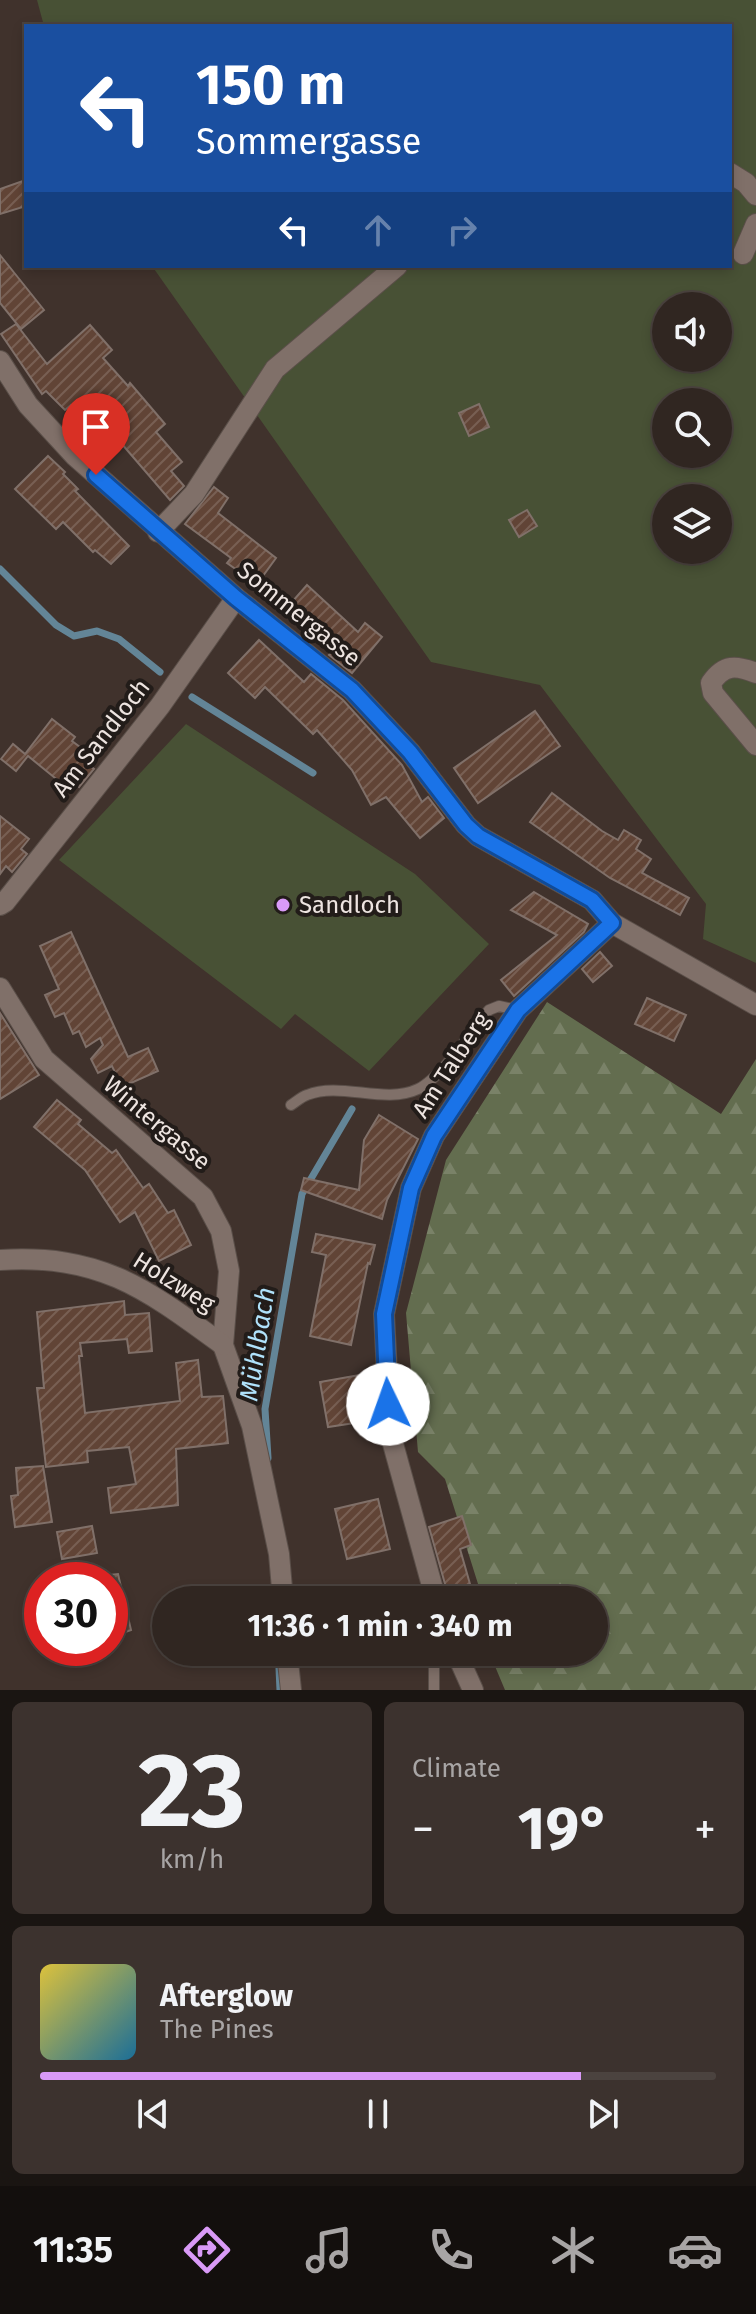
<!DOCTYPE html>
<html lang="en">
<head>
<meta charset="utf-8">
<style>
	body { margin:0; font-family:"Fira Sans",sans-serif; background:#3c322e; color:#f1f3f6; height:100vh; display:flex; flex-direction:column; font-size:30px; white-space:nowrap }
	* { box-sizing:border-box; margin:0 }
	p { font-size:26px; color:#a8a5a5 }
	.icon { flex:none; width:44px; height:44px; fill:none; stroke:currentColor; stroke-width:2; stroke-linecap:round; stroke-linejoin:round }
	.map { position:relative; height:1690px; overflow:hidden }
	.side { display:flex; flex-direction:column; gap:12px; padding:12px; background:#1a1512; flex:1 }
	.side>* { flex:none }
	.banner { position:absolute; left:24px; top:24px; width:708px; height:244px; border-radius:0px; box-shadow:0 4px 12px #0003,0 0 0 2px #4b433f; background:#1a4fa0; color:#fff; overflow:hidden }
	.buttons { position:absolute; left:652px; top:292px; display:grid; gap:16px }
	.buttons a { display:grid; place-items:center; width:80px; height:80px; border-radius:50%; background:#302621; box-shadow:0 4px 12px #0003,0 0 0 2px #4b433f; font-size:40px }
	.speed { position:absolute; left:24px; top:1562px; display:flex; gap:16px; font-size:40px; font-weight:700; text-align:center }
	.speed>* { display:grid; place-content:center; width:104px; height:104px; border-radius:50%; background:#302621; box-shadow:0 4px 12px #0003,0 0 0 2px #4b433f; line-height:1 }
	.speed .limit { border:12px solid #d22; background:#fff; color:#111 }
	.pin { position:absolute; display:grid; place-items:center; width:68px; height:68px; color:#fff; margin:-82px -34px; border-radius:50% 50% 50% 0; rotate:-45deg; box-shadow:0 0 8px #0007 }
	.pin .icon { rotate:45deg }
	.me { position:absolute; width:88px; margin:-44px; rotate:357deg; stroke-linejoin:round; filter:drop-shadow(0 0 6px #0008) }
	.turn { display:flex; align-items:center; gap:28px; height:168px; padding:0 40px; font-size:36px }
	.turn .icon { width:104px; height:104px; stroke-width:2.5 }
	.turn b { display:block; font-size:56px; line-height:68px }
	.lanes { display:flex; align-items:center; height:76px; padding:0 40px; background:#0003; justify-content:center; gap:40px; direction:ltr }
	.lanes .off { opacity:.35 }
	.big { font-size:60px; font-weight:700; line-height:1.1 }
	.side .card { flex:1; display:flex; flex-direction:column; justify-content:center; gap:12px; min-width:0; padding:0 28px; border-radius:12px; background:#3c322e }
	.side .dial { align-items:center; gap:0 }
	.dial b { font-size:104px; line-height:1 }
	.song { display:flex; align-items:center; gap:24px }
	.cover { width:96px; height:96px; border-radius:12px; background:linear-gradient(135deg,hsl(50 70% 55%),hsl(200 70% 35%)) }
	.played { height:8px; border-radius:4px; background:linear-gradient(90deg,#d99af7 80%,#4b433f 80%) }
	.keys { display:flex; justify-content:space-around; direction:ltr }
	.heat { display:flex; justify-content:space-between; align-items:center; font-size:44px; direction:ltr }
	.side .tiles { flex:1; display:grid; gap:12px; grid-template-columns:1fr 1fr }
	.card:last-child { grid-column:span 2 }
	.trip { position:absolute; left:152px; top:1586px; width:456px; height:80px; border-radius:40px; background:#302621; box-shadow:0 4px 12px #0003,0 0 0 2px #4b433f; font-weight:700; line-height:80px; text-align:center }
	.dock { display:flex; height:128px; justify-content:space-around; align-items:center; background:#130f0d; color:#a8a5a5 }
	.dock .icon { width:56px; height:56px }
	.dock .selected { color:#d99af7 }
	.dock b { font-size:36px; color:#f1f3f6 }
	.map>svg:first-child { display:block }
	.forest { fill:url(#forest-firs) }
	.garden { fill:#485135; fill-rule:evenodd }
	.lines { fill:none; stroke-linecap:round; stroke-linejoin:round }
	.stream { stroke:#638597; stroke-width:7 }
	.building { fill:url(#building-hatch); stroke:#807069; stroke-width:2 }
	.lane-casing { stroke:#5a4f49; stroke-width:12 }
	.street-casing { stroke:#5a4f49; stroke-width:22 }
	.lane { stroke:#807069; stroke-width:10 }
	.street { stroke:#807069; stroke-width:20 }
	.route-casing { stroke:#114b97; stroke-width:20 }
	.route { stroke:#1a73e8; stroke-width:14 }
	.poi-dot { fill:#d99af7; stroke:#221c19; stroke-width:3 }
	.labels { text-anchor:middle; stroke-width:8; stroke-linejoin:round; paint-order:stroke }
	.street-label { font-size:24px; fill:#ede4e0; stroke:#221c19 }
	.poi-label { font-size:24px; fill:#ede4e0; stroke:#221c19; text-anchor:start }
	.water-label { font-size:26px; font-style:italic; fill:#b0e2fb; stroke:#221c19 }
</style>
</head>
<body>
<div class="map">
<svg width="756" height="1690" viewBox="0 0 756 1690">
	<defs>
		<pattern id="forest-firs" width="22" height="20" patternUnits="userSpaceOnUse" patternTransform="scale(2)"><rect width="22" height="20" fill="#636d4f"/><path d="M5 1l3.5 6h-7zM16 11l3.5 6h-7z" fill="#7a8268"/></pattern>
		<pattern id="building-hatch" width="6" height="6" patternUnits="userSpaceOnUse" patternTransform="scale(2)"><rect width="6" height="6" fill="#614436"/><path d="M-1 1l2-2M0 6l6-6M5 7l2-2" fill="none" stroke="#785f53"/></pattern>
	</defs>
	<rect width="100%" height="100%" fill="#40322c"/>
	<polygon class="forest" points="547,1002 721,1114 756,1059 756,1690 505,1690 489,1652 594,1652 594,1600 480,1600 479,1587 445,1479 418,1452 406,1313 446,1160"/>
	<g class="garden">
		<path d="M37,0H756V963L703,939L706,904L540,685L431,662L152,266H730V26H44ZM666,306H718V358H666ZM666,402H718V454H666ZM666,498H718V550H666Z"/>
		<polygon points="186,724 415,874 489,944 369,1071 295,1014 281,1029 59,860"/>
	</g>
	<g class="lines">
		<g class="stream">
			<polyline points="0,569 56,625 74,636 97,631 119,639 160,672"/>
			<polyline points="192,697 313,773"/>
			<polyline points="268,1458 265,1409 302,1194 352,1109"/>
			<polyline points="279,1668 280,1690"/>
		</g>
	</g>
	<g class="building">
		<polygon points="26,180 26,206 0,214 0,189"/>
		<polygon points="0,255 44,310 21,329 0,303"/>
		<polygon points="16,324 47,364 90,325 112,350 103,358 128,386 130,383 165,424 156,432 182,462 171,471 184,486 170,500 115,436 105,445 71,405 65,410 46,391 42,394 1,334"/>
		<polygon points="479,404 489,427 469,436 459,413"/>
		<polygon points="48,456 65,472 63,474 78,489 75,491 129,546 111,564 95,550 93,552 63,522 56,529 15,489"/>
		<polygon points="214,487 228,498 218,513 276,558 257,584 227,563 231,558 185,524"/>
		<polygon points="527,510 537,526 519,537 509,520"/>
		<polygon points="307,585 358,632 365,623 382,637 352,673 329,655 332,652 285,610"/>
		<polygon points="259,640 304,682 311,674 343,700 402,765 422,802 428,797 444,818 420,838 386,797 371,805 352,770 317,730 313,734 265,687 255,698 228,673"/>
		<polygon points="535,711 560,746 478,803 454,768"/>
		<polygon points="52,719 75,737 72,741 96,759 89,765 94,769 79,787 75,783 71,791 28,756 16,771 1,759 13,744 25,754"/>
		<polygon points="552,793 602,831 618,840 624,830 641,840 636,849 651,859 642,873 689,898 680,915 610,878 530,822"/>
		<polygon points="0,816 29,839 21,849 27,854 12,872 6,866 0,874"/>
		<polygon points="534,892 588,924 584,932 514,996 501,980 557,935 511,910"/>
		<polygon points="71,932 128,1057 148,1048 158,1071 122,1087 112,1066 98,1073 91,1059 103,1045 100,1038 86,1047 79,1031 73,1034 64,1013 55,1017 45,995 59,989 40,946"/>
		<polygon points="600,952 612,966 593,982 582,969"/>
		<polygon points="647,998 686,1015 674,1041 635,1024"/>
		<polygon points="0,1013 39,1075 0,1099"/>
		<polygon points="57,1100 81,1120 78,1124 112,1153 116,1150 143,1188 149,1184 168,1213 174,1210 191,1245 159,1261 135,1212 120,1222 85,1170 34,1127"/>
		<polygon points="379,1115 418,1139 387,1200 382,1219 301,1190 304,1178 359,1190 364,1140"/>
		<polygon points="316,1234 375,1245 370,1264 368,1263 351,1345 310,1336 326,1255 312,1252"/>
		<polygon points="124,1301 125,1315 149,1313 152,1351 129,1353 127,1339 80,1343 82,1356 79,1356 85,1413 180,1401 176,1363 198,1360 202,1397 223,1396 228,1443 176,1449 178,1505 111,1513 108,1488 136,1484 129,1447 87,1451 88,1462 46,1467 37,1388 44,1388 37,1312"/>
		<polygon points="360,1375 368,1421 328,1427 320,1382"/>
		<polygon points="43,1466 52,1522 15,1527 11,1496 18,1495 16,1468"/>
		<polygon points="378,1499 390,1549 347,1559 335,1509"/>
		<polygon points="462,1516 471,1545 460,1549 470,1584 447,1591 429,1527"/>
		<polygon points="92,1526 97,1553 62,1559 57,1532"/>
		<polygon points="118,1574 131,1630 110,1637 110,1575"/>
	</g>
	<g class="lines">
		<defs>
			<g id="lane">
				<path d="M291,1105C296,1102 301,1097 307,1095C341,1081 384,1105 418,1089C441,1078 472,1031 489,1010L499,1006L518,1010"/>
				<polyline points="434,1690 434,1652"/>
			</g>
			<g id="street">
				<polyline points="730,173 746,183 756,195"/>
				<polyline points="743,254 756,224"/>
				<polyline points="0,361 28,405 75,456 236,598 352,690 410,752 466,825 478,836 592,900 612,923 756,1005"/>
				<polyline points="158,532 194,494 275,369 397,266"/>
				<path d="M756,673C736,665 724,664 711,683L713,693L756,745"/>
				<polyline points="0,905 5,902 160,706 236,598"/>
				<polyline points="0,988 44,1059 203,1197 221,1231 229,1271 223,1345 252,1426 279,1554 283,1600"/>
				<path d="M0,1260C101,1254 145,1288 223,1345"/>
				<polyline points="436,1600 390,1433 384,1314 411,1188 434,1136 518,1010 612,923"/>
				<polyline points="287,1652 291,1690"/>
				<polyline points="456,1652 473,1690"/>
			</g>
		</defs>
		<use href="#lane" class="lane-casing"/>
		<use href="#street" class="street-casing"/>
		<use href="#lane" class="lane"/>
		<use href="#street" class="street"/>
	</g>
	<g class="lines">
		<defs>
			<polyline id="route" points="96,475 236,598 352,690 410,752 466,825 478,836 592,900 612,923 518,1010 434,1136 411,1188 384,1314 388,1404"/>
		</defs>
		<use href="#route" class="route-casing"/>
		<use href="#route" class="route"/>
	</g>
	<circle class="poi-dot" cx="283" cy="905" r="8"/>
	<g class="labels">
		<g class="street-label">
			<text transform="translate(299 614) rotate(39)" y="8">Sommergasse</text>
			<text transform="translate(101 738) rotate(-52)" y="8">Am Sandloch</text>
			<text transform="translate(451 1065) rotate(-57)" y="8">Am Talberg</text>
			<text transform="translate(157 1123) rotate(40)" y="8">Wintergasse</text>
			<text transform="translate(174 1282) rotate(32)" y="8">Holzweg</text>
		</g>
		<g class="poi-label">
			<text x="299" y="913">Sandloch</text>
		</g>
		<g class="water-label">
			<text transform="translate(257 1344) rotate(-81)" y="9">Mühlbach</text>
		</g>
	</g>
</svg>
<div class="buttons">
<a><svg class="icon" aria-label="sound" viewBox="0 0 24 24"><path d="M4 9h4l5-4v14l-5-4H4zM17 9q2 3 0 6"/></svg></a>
<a><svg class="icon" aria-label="search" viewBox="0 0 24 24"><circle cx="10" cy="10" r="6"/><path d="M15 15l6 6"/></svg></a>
<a><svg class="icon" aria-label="layers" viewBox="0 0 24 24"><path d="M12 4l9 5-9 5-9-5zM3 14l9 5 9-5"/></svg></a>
</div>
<div class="speed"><div class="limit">30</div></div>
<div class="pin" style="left:96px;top:475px;background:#d93025"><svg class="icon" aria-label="arrive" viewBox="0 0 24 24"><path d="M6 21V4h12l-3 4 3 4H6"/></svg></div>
<svg class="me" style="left:388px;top:1404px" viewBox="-20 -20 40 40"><circle r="19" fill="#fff"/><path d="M0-13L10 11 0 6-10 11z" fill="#1a73e8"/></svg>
<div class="trip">11:36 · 1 min · 340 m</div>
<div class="banner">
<div class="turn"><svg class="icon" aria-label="left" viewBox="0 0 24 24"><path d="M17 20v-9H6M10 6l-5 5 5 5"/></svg><div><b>150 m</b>Sommergasse</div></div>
<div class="lanes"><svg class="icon" aria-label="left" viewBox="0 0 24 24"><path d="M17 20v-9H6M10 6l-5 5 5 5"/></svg><svg class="icon off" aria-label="ahead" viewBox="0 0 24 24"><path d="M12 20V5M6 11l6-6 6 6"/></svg><svg class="icon off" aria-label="right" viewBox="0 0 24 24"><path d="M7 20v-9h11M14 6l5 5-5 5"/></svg></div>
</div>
</div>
<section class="side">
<div class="tiles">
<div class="card dial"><b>23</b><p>km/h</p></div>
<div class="card"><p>Climate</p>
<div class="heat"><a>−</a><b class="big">19°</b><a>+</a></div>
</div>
<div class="card">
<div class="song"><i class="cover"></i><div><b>Afterglow</b><p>The Pines</p></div></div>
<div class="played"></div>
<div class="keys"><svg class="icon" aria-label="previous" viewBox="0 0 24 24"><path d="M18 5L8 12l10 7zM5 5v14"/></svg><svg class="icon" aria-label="pause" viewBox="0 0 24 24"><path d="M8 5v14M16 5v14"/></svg><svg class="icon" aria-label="next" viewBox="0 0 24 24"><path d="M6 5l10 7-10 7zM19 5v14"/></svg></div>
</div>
</div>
</section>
<nav class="dock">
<b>11:35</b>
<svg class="icon selected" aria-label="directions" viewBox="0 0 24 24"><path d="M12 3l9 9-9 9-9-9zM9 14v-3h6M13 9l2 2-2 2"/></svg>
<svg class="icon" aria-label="music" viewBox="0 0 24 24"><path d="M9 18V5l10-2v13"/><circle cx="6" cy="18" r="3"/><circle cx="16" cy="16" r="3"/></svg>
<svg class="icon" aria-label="phone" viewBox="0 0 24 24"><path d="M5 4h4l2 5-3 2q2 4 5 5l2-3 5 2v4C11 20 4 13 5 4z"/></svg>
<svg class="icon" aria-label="climate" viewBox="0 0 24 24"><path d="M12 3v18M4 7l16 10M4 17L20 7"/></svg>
<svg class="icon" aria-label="car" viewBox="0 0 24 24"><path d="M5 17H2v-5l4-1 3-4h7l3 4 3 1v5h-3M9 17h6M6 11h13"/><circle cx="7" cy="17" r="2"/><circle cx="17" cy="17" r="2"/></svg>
</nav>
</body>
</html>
